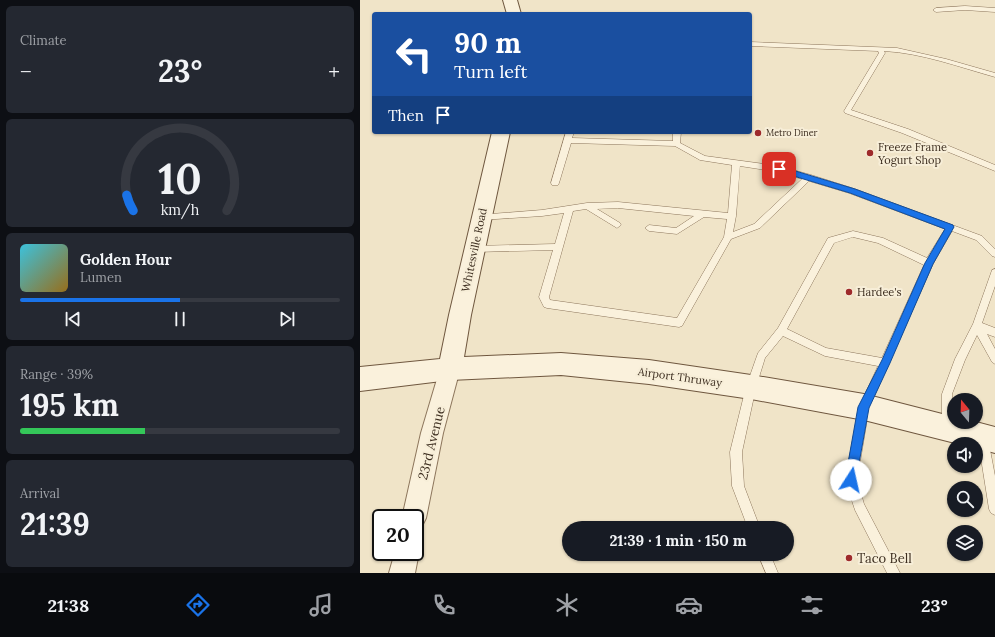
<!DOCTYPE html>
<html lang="en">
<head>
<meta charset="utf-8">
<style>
	body { margin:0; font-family:Lora,serif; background:#242831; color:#f1f3f6; height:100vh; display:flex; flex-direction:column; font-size:15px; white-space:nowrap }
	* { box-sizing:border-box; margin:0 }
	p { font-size:13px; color:#9ea1a6 }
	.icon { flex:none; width:22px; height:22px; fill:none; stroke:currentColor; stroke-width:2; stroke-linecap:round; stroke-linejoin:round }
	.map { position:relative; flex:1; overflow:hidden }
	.drawer { display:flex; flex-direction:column; gap:6px; padding:6px; background:#0d0f14; width:360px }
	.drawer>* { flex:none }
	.guide { position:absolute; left:12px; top:12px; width:380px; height:122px; border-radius:4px; box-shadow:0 1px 3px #0004; background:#1a4fa0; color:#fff; overflow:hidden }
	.needle { width:26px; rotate:341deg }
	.buttons { position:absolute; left:587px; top:393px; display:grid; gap:8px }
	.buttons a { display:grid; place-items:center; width:36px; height:36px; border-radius:50%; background:#171b24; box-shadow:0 1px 3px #0004; font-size:20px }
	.speed { position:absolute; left:12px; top:509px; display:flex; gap:8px; font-size:20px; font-weight:700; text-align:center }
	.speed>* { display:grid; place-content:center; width:52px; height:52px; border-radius:50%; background:#171b24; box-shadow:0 1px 3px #0004; line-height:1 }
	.speed .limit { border:2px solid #111; border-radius:6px; background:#fff; color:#111 }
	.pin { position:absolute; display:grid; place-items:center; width:34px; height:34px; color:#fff; margin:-17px; border-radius:8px; box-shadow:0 2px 6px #0006 }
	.me { position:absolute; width:44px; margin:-22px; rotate:10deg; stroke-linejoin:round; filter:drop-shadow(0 0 3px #0008) }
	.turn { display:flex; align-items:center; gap:14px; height:84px; padding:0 16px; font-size:18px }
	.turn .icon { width:52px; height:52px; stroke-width:2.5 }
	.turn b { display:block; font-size:28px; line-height:34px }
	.then { display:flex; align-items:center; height:38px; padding:0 16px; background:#0003; gap:8px; font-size:15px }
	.big { font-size:30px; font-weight:800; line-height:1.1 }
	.drawer .widget { flex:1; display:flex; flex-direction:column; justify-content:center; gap:6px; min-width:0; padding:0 14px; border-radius:6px; background:#242831 }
	.drawer .dial { align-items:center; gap:0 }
	.dial svg { height:104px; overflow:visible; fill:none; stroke:#363941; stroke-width:7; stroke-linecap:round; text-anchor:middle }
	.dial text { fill:#f1f3f6; stroke:none }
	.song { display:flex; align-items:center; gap:12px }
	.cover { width:48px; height:48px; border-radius:6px; background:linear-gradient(135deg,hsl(190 70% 55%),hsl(40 70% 35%)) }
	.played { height:4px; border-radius:2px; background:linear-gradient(90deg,#1a73e8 50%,#363941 50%) }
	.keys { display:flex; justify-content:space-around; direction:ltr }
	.heat { display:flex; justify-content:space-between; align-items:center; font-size:22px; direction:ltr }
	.charge { height:6px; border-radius:3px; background:linear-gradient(90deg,#34c759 39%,#363941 0) }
	.trip { position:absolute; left:202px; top:521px; width:232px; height:40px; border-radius:20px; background:#171b24; box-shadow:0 1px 3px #0004; font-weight:800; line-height:40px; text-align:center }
	.menu { display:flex; height:64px; justify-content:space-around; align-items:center; background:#090b0e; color:#9ea1a6 }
	.menu .icon { width:28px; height:28px }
	.menu .active { color:#1a73e8 }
	.menu b { font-size:18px; color:#f1f3f6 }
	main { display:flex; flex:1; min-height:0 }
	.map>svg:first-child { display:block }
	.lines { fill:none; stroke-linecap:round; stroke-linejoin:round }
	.lane-casing { stroke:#8d765c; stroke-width:1 }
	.street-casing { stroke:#8d765c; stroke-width:2 }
	.secondary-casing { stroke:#6f573f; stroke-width:2 }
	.lane { fill:#faf1dc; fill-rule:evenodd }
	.street { fill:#faf1dc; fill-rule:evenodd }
	.secondary { fill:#faf1dc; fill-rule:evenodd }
	.route { fill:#1a73e8; stroke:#114b97 }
	.poi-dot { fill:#9e2a2b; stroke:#f7eed8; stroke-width:1.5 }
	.labels { text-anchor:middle; stroke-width:4; stroke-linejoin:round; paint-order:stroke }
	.far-poi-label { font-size:9px; fill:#3d2e20; stroke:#f7eed8; text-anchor:start }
	.poi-label { font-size:11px; fill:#3d2e20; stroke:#f7eed8; text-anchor:start }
	.street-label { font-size:11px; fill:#3d2e20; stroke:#f7eed8 }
	.near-street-label { font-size:13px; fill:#3d2e20; stroke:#f7eed8 }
	.near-poi-label { font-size:13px; fill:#3d2e20; stroke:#f7eed8; text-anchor:start }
</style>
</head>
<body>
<main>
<section class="drawer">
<div class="widget"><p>Climate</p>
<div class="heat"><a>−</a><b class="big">23°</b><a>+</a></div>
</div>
<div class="widget dial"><svg viewBox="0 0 100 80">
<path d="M14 69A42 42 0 1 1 86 69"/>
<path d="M14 69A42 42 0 0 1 9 57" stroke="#1a73e8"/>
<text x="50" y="56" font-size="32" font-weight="700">10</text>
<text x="50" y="72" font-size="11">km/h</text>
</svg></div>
<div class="widget">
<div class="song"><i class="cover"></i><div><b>Golden Hour</b><p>Lumen</p></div></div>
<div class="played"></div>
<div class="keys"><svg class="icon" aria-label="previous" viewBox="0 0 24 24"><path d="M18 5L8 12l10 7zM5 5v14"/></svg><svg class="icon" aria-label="pause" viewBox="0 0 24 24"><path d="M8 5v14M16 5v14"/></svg><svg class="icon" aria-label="next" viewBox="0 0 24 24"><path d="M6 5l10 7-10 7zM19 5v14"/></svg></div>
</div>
<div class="widget"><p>Range · 39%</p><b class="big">195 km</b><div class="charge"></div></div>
<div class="widget"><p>Arrival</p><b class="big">21:39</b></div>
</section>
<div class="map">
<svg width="635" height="573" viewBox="0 0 635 573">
	<rect width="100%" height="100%" fill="#f0e4c8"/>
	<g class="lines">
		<defs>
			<g id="lane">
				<polygon points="605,6 635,8 635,12 605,10 576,12 573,10 576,8"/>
				<path d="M390,42L537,48L586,59L635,73V77C599,67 562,53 524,51L525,53L491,110L548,129L635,165V171L542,133L485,113L484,111L519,53L518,51L390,46Z"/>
				<path d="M206,132H214L212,138L313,141V132H321L320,143L345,156L419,166L451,175L495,189L622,236L635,249V257L632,256L616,240L592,231L573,264L509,408L497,480L504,504L540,573H527L495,510L485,480L499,407L518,366L465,356L423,336L405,358L396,387L382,452L384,486L400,528H388L372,486L370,452L386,387L398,353L418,328L468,238L493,231L523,238L567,258L585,229L489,193L449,181L400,228L371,239L322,326L319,327L187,308L184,307L179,297L193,250L114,252L110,249L114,246L195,244L204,213L182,216L121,220L117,217L118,215L182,210L227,203L258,202L368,213L372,165L340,160L315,146L211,143L199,183L198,185H192L191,183ZM380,166L419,172L442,179L394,224L373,232L376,216ZM258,208L334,216L316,228L289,225L285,228L289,231L317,234L344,217L367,219L364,237L317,318L190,300L189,297L213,211L226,209L257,228L261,225L260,223L237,209ZM493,237L518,243L564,265L522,358L466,348L427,329L474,243Z"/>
				<polygon points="635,269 635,286 622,323 635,328 635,337 627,334 635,349 635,364 632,362 617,335 605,360 592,394 592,426 591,430 587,431 583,430 582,426 582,394 595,359 613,324 631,273 632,270"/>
				<polygon points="623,434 627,435 628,439 635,476 635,515 631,513 629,509 618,439 619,435"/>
				<polygon points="398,554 410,554 418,573 406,573"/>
			</g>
			<g id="street">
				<polygon points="90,360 97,362 100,369 83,433 66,518 62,526 55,529 55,518 42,518 61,433 80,369 83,362"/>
				<polygon points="55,543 59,552 55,573 29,573 35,552 55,552"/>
			</g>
			<g id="secondary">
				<polygon points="143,0 157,0 161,14 147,14"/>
				<polygon points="132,132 150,132 111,315 104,357 201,353 289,360 391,375 504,394 594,417 594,422 616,422 635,427 635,453 616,448 616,444 599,444 504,420 391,399 289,384 201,375 90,380 0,391 0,367 80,359 89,315"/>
			</g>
		</defs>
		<use href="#lane" class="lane-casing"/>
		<use href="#street" class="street-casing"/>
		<use href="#secondary" class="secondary-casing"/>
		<use href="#lane" class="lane"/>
		<use href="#street" class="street"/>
		<use href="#secondary" class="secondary"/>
	</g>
	<polygon class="route" points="419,166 495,189 593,225 594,227 573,264 530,363 509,408 496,480 495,484 491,485 487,484 485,480 498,407 522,360 565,263 585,229 490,193 417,171 417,167"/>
	<g class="poi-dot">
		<circle cx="398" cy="133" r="4"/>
		<circle cx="510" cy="153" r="4"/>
		<circle cx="489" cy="292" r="4"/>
		<circle cx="489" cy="558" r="4"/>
	</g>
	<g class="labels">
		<g class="far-poi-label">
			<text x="406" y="136">Metro Diner</text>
		</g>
		<g class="poi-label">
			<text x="518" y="151">Freeze Frame<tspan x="518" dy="13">Yogurt Shop</tspan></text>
			<text x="497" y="296">Hardee's</text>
		</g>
		<g class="street-label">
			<text transform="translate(114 250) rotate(-78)" y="4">Whitesville Road</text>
			<text transform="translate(320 377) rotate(8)" y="4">Airport Thruway</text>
		</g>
		<g class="near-street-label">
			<text transform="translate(71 443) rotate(-76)" y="5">23rd Avenue</text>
		</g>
		<g class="near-poi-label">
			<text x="497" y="563">Taco Bell</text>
		</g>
	</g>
</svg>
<div class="buttons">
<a><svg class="needle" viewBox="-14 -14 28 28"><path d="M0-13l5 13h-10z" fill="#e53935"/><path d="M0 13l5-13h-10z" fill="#9ea1a6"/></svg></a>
<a><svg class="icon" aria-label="sound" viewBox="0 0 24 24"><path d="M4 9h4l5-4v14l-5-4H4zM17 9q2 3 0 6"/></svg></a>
<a><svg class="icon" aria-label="search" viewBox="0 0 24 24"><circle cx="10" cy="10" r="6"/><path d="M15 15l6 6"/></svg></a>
<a><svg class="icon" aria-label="layers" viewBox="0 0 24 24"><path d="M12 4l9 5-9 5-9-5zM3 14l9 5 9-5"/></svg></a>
</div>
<div class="speed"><div class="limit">20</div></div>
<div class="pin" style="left:419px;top:169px;background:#d93025"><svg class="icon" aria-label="arrive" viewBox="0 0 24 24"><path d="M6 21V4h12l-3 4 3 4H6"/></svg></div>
<svg class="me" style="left:491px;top:480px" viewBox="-20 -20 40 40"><circle r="19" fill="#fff"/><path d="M0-13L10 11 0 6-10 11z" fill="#1a73e8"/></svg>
<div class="trip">21:39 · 1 min · 150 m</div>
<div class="guide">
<div class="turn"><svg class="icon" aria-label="left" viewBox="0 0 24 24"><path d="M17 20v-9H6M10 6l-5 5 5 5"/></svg><div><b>90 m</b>Turn left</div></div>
<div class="then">Then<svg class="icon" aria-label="arrive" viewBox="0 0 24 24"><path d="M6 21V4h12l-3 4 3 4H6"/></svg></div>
</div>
</div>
</main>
<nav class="menu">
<b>21:38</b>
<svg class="icon active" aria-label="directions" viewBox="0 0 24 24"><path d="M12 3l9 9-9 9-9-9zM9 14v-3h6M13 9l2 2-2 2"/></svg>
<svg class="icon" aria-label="music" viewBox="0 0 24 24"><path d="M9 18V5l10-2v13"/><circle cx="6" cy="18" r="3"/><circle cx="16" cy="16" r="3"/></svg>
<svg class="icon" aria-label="phone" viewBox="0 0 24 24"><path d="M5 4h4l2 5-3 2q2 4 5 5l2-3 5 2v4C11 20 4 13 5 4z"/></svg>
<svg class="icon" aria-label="climate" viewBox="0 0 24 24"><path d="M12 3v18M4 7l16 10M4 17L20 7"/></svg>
<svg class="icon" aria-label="car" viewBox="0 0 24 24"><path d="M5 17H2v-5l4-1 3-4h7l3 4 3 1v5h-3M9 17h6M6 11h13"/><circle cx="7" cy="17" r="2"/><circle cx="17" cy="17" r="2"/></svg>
<svg class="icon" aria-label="filters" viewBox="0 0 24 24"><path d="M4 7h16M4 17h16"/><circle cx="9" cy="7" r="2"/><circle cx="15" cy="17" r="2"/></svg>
<b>23°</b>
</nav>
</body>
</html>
